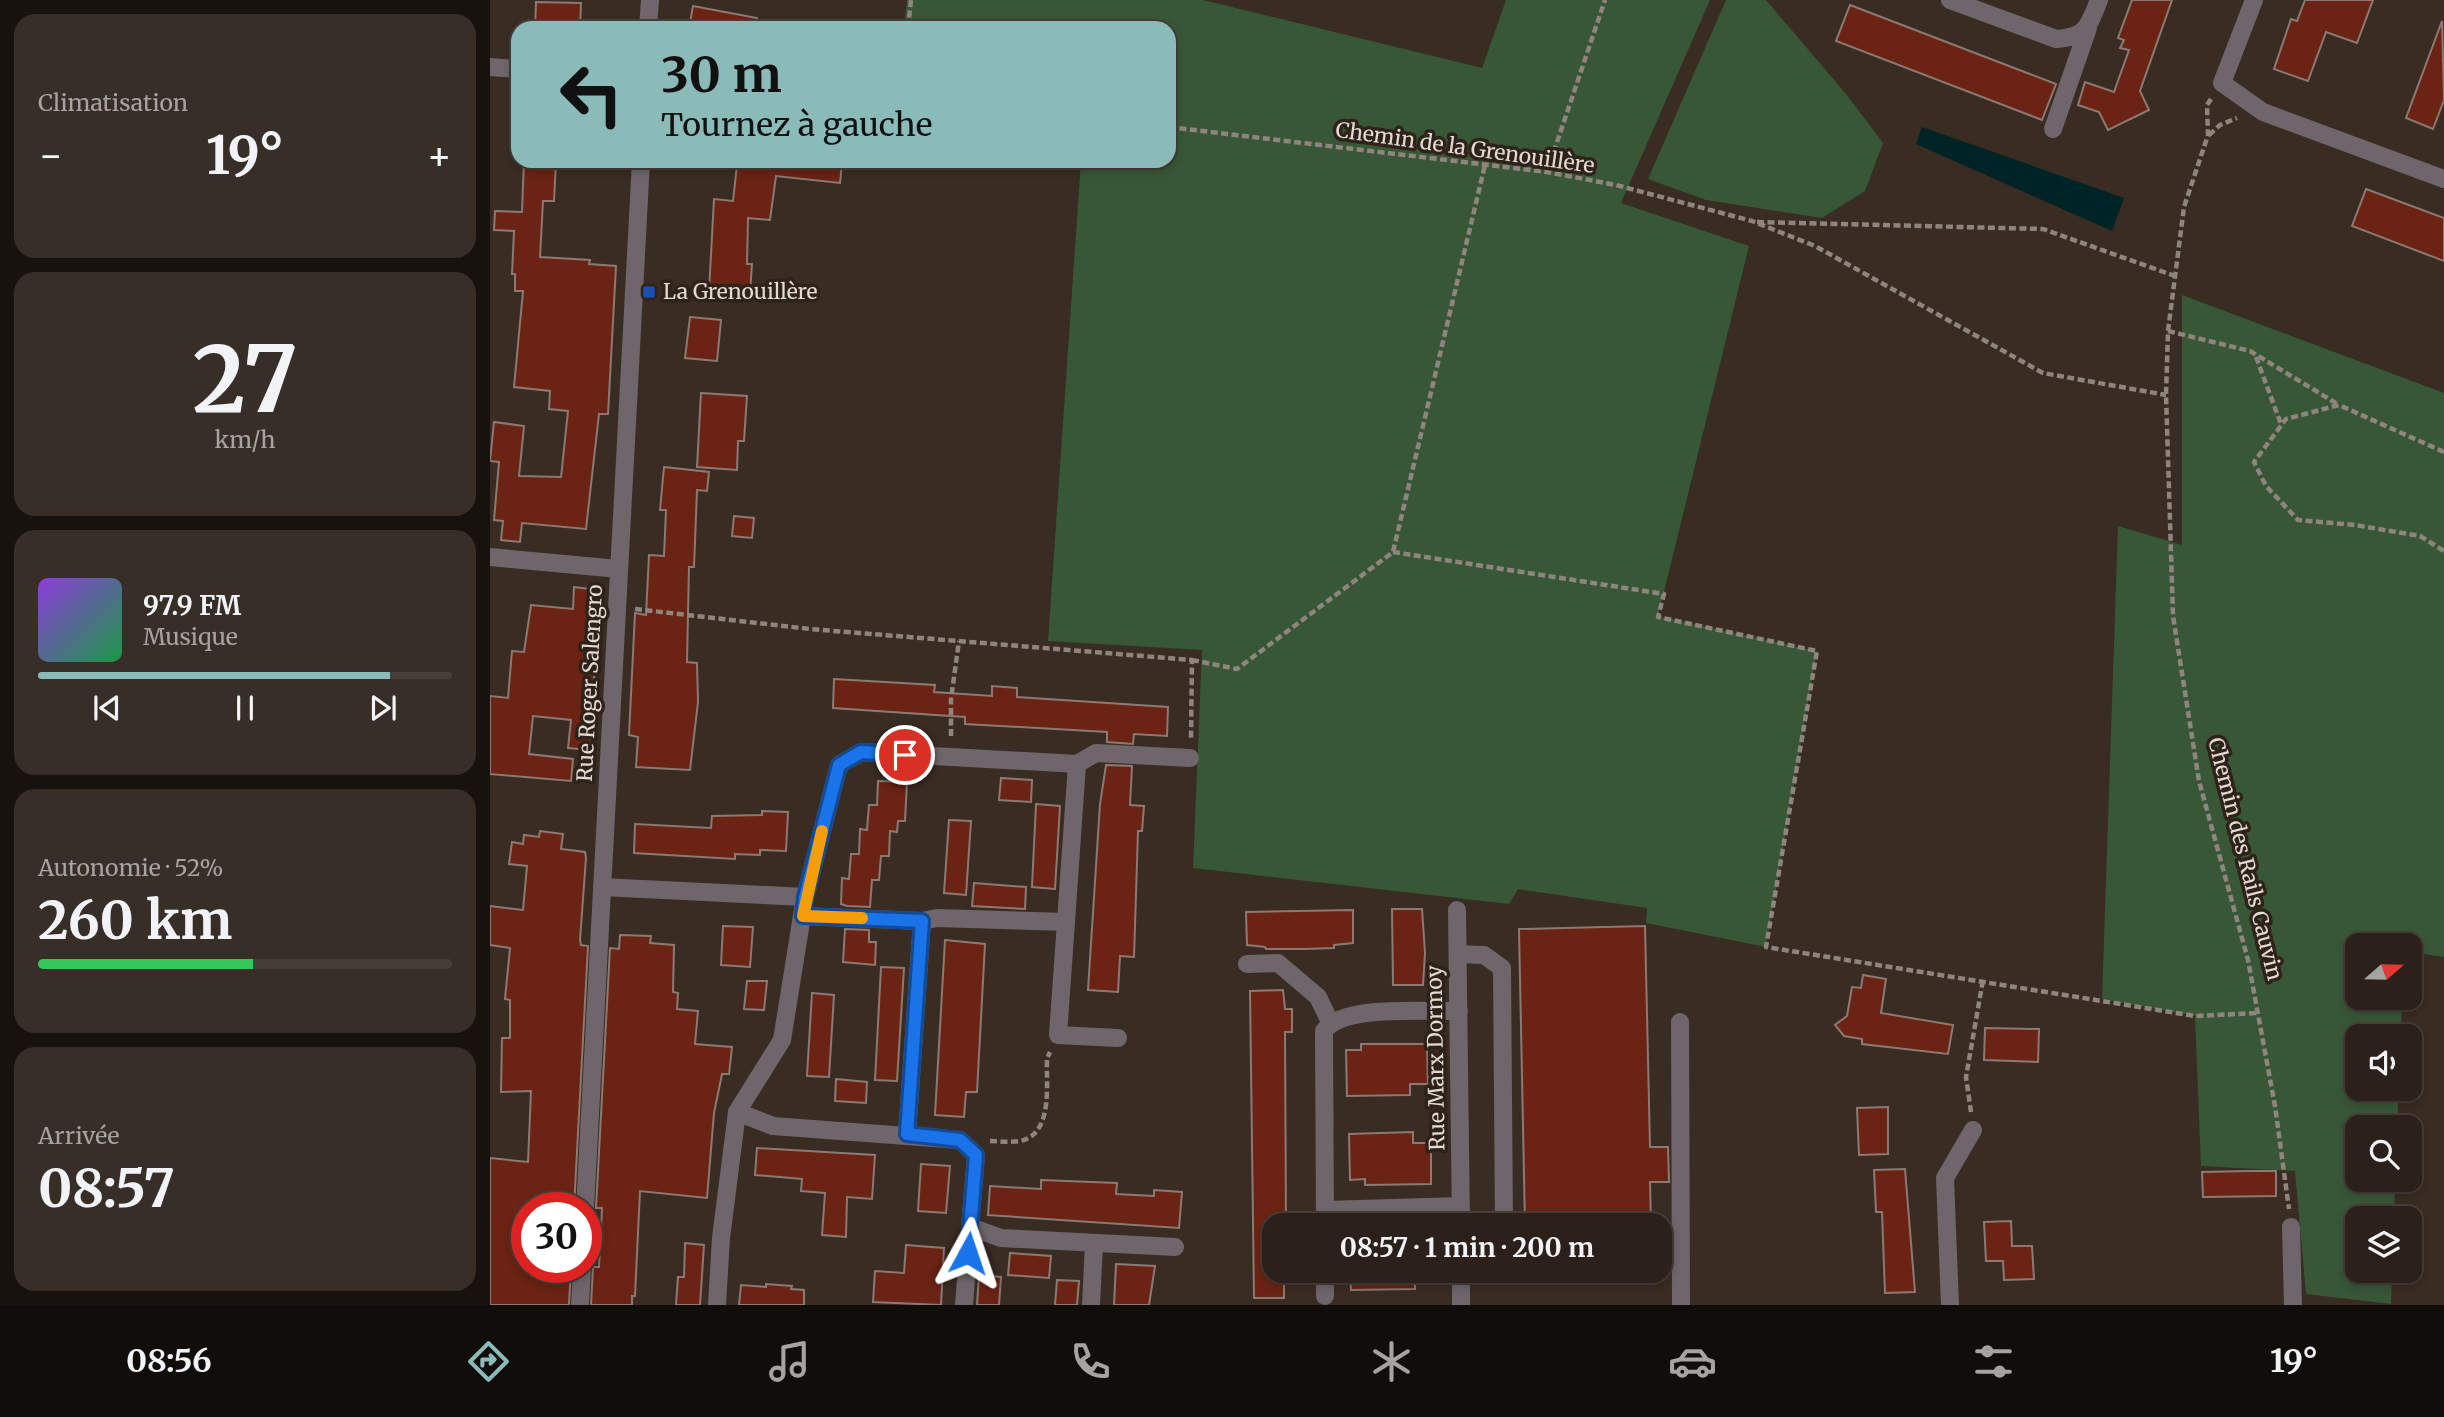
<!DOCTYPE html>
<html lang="fr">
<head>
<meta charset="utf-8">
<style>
	body { margin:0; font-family:Merriweather,serif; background:#372e27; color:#f1f3f6; height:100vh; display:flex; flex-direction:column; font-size:26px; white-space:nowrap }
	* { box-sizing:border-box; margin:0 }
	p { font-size:23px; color:#a6a3a2 }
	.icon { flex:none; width:38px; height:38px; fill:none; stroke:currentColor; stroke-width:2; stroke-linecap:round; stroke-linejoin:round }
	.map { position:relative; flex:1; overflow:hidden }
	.details { display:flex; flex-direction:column; gap:14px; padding:14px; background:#18120e; width:490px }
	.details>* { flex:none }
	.top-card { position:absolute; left:21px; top:21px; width:665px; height:147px; border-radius:21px; box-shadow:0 4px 10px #0003,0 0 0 2px #473e39; background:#8bbbb9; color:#111; overflow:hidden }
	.needle { width:46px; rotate:70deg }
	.tools { position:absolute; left:1855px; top:933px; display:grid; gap:14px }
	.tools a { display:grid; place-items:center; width:77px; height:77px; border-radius:14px; background:#2b211a; box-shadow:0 4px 10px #0003,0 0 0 2px #473e39; font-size:35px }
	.speed { position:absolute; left:21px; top:1192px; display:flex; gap:14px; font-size:35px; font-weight:700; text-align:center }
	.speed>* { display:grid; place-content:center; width:91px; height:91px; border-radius:50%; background:#2b211a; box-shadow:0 4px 10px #0003,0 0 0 2px #473e39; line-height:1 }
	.speed .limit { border:10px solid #d22; background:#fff; color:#111 }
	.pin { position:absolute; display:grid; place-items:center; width:60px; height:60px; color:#fff; margin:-30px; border:4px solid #fff; border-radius:50%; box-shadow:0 2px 7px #0007 }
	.me { position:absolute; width:77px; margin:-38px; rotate:5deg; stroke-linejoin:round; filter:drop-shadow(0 0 5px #0008) }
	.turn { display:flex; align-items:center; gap:24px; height:147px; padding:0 35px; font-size:32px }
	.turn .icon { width:91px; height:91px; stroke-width:2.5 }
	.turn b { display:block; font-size:49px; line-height:60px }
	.big { font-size:52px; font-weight:700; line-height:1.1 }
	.details .tile { flex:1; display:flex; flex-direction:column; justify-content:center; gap:10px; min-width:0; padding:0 24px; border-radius:21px; background:#372e27 }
	.details .dial { align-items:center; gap:0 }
	.dial b { font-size:91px; line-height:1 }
	.song { display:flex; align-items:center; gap:21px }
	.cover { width:84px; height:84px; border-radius:10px; background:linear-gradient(135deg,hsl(270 70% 55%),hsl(140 70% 35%)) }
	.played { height:7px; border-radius:4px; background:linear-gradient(90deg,#8bbbb9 85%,#473e39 85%) }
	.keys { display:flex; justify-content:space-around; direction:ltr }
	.heat { display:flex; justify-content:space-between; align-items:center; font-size:38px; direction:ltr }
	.charge { height:10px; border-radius:5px; background:linear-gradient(90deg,#34c759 52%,#473e39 0) }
	.trip { position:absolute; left:772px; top:1213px; width:410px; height:70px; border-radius:21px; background:#2b211a; box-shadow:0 4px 10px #0003,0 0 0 2px #473e39; font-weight:700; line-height:70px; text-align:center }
	.dock { display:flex; height:112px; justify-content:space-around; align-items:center; background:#110d0a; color:#a6a3a2 }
	.dock .icon { width:49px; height:49px }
	.dock .current { color:#8bbbb9 }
	.dock b { font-size:32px; color:#f1f3f6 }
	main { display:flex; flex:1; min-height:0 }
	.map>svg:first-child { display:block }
	.green { fill:#385737 }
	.water { fill:#002326 }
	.building { fill:#6b2313; stroke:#8c7974; stroke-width:2 }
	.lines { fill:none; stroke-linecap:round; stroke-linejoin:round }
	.path { stroke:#90857e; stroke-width:4.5; stroke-dasharray:7 3.5; stroke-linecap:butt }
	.minor { stroke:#6e666a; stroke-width:18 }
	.route-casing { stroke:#114b97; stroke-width:18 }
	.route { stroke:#1a73e8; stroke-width:12 }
	.slow { stroke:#f59e0b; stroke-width:12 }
	.transit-dot { fill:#1a4fb4; stroke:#2f2219; stroke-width:2.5 }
	.labels { text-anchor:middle; stroke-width:7; stroke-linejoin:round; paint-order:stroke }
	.street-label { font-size:21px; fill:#e3dad5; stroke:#2f2219 }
	.poi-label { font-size:21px; fill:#e3dad5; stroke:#2f2219; text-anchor:start }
</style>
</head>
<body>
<main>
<section class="details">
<div class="tile"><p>Climatisation</p>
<div class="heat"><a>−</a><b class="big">19°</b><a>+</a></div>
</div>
<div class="tile dial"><b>27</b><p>km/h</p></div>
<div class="tile">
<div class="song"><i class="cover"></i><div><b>97.9 FM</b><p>Musique</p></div></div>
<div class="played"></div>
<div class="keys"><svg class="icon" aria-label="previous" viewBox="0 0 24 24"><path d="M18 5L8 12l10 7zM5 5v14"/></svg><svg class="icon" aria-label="pause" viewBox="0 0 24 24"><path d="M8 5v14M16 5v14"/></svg><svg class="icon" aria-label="next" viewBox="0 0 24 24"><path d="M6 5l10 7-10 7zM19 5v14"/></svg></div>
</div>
<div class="tile"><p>Autonomie · 52%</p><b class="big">260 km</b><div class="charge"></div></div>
<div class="tile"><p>Arrivée</p><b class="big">08:57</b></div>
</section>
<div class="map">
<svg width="1954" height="1305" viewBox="0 0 1954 1305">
	<rect width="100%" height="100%" fill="#392c23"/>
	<g class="green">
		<polygon points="417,0 713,0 992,68 1016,0 1220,0 1131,203 1259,246 1168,616 1327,651 1276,947 1156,923 1157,908 1028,889 1019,904 703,868 712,650 558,641 591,161 679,161 679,28 414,28"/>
		<polygon points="1236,0 1276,0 1356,94 1393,143 1375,191 1332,218 1216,200 1158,179"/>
		<polygon points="1692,295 1954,393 1954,957 1920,952 1920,945 1867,945 1867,998 1912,998 1911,1036 1867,1036 1867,1088 1909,1089 1907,1127 1867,1127 1867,1180 1905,1180 1904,1218 1867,1218 1867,1270 1902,1271 1901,1304 1816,1294 1805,1171 1711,1166 1705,1016 1612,999 1628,526 1692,545"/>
	</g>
	<polygon class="water" points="1432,127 1634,198 1622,231 1426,144"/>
	<g class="building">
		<polygon points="1642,0 1682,0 1650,91 1659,110 1618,130 1609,112 1588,105 1595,82 1624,92 1639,50 1630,48 1634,40 1628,38"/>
		<polygon points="1815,0 1883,0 1867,43 1836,32 1818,81 1784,69 1801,19 1807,21"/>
		<polygon points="46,2 91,3 90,28 45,28"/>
		<polygon points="1360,5 1566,84 1552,120 1346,41"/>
		<polygon points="203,6 267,18 266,28 199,28"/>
		<polygon points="1952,21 1954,100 1943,129 1916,118"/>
		<polygon points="34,161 66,161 64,201 53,201 50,257 100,260 99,264 126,266 118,414 109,414 96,529 32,523 30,542 11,540 13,521 4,520 9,462 0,461 4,422 34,426 29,476 71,477 78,411 59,409 60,391 24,387 33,291 25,291 25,274 22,274 24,231 4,230 5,211 32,212"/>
		<polygon points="257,161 352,163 350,183 286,176 280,220 258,218 257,264 262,264 260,293 219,291 224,199 243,201 247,165 256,166"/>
		<polygon points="1876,189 1954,218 1954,261 1862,226"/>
		<polygon points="200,317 231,320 227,361 195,358"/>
		<polygon points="211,393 257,396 254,441 248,441 247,470 207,467"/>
		<polygon points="174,467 219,472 217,491 207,490 204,567 199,567 197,662 207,663 208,702 200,770 146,767 148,737 139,735 145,613 156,615 159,555 174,556 176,510 170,510"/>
		<polygon points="244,516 264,518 262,538 242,536"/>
		<polygon points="84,587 108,590 101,750 78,748 81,720 43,716 39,754 83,759 81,781 0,774 0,696 18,698 22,651 34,652 41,605 83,609"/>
		<polygon points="344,679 445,685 444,692 502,696 502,686 527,688 527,697 678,707 677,736 644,734 643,744 617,742 617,732 475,724 475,717 343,708"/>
		<polygon points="616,765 642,766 640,805 654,806 652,831 648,831 644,957 630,956 628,992 598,990 610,804"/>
		<polygon points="511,778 542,780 541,802 509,800"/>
		<polygon points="388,781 417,782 415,821 408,821 407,832 400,831 399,856 391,856 389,880 382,880 380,907 357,906 351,904 352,878 359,879 361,854 369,854 370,829 377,830 379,805 387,805"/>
		<polygon points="546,804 570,806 565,889 542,887"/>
		<polygon points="272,811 298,812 296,851 270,850 270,855 245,854 245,859 144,853 145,824 221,828 222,816 272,815"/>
		<polygon points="459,820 481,821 476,895 454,893"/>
		<polygon points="50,831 73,834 71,849 95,852 96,858 90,940 91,945 98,946 84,1208 37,1208 37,1267 81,1267 79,1305 0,1305 0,1158 38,1162 41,1091 11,1092 12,1038 20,1038 20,1000 15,999 20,948 0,945 0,906 33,910 37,866 19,864 22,842 33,844 34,835 49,837"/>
		<polygon points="484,883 536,887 535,909 482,906"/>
		<polygon points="902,909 932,909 935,953 933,985 903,985"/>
		<polygon points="863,910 863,943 844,945 844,948 814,949 776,949 775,947 757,945 756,912"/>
		<polygon points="233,926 263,927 260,967 231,965"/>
		<polygon points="1155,926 1160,1147 1178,1147 1179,1182 1160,1182 1161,1225 1035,1225 1029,929"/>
		<polygon points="355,929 379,930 379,942 386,942 385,965 353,962"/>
		<polygon points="130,935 161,936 160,943 184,945 183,992 188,993 187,1009 208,1011 205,1044 242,1047 239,1074 232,1074 224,1113 217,1198 150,1191 145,1296 142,1296 142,1305 101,1305 103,1267 109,1267 111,1230 112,1208 106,1208 120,948 129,949"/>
		<polygon points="455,940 495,944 487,1092 476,1092 474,1117 445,1115"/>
		<polygon points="391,967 414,968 407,1081 385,1080"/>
		<polygon points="1373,975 1396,979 1391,1013 1463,1025 1458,1054 1372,1044 1372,1039 1354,1036 1345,1025 1357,1016 1362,987 1371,988"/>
		<polygon points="257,981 277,981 274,1010 254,1009"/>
		<polygon points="793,990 795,1009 802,1009 802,1032 795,1032 796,1225 784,1225 784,1270 794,1270 794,1298 764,1298 760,991"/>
		<polygon points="322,993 344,995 339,1077 317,1076"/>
		<polygon points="1495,1028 1549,1029 1548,1062 1494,1060"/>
		<polygon points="871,1044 937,1044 938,1084 920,1084 920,1095 857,1096 856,1050 871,1050"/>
		<polygon points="346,1079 377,1082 376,1103 345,1101"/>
		<polygon points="1398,1107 1398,1154 1369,1155 1367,1108"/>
		<polygon points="923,1132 923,1143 941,1143 941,1184 875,1185 875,1179 860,1180 859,1134"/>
		<polygon points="267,1148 385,1155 382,1199 357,1197 356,1237 332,1235 335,1193 311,1191 312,1179 265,1175"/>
		<polygon points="431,1164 460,1166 456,1213 428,1211"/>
		<polygon points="1415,1169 1425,1292 1395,1293 1392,1212 1386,1212 1384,1170"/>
		<polygon points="1758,1171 1786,1171 1786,1196 1713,1197 1712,1172"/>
		<polygon points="551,1180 627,1183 626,1194 664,1196 664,1190 692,1192 689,1228 498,1215 500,1186 551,1189"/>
		<polygon points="1521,1221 1522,1246 1542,1246 1544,1279 1514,1280 1513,1261 1496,1261 1494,1222"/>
		<polygon points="195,1243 214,1245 210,1305 186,1305 188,1277 194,1277"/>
		<polygon points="416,1245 454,1248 451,1305 383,1302 385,1271 414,1273"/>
		<polygon points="520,1253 561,1256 559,1278 518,1275"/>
		<polygon points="626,1264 665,1266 659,1305 624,1305"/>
		<polygon points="860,1270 925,1270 925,1289 861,1290"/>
		<polygon points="489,1275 511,1277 509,1305 487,1305"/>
		<polygon points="567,1280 589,1281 587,1305 565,1305"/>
		<polygon points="276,1284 302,1286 301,1289 314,1290 314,1305 249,1305 251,1285 276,1287"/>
	</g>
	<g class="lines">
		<g class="path">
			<polyline points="418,28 421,0"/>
			<polyline points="1721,99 1717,105 1718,135 1694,207 1678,331 1676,395 1683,616 1709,781 1758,960 1785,1106 1799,1209"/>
			<polyline points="679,127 1057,172 1126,185 1262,221 1325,246 1553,373 1676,395"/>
			<polyline points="1719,135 1730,125 1747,118"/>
			<polyline points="1057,172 1115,0"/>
			<polyline points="1267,222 1553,229 1685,276"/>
			<polyline points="1678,331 1760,351 1849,405"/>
			<polyline points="1766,357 1791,424"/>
			<polyline points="1954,452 1849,405 1796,419 1764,462 1776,486 1808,520 1865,525 1930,536 1954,551"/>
			<polyline points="903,552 1174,594 1168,617 1327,651 1276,947 1705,1016 1768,1013"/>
			<polyline points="145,609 320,629 702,660 701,739"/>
			<polyline points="702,660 747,669 903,552 995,165"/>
			<polyline points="461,736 461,699 469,641"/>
			<polyline points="1481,1112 1476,1077 1493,980"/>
			<path d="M500,1141C510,1141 524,1143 534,1140C563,1130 556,1083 557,1059L560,1052"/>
		</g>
		<g class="minor">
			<path d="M1460,0L1566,39C1597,37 1598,27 1609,0"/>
			<polyline points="1764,0 1732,83 1773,112 1954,179"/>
			<polyline points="158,28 160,0"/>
			<polyline points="0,67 28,69"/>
			<polyline points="1563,129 1598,28"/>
			<polyline points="0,557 129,569"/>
			<polyline points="587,764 606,753 700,758"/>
			<polyline points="112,887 315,897"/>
			<polyline points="967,910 971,1225"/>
			<polyline points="576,922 568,1035 628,1038"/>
			<polyline points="968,954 994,955 1012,968 1014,1225"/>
			<polyline points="757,964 788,963 828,997 840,1022"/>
			<polyline points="1190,1022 1191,1305"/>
			<polyline points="247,1112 292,1040 315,897 349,765 371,752 587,764 576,922 447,918 432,921 313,916"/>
			<polyline points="417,1134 432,921"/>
			<polyline points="95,1208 151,161"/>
			<polyline points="835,1210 970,1206"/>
			<path d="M835,1225L834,1031C853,1004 936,1012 969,1011"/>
			<polyline points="1801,1227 1803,1305"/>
			<polyline points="835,1270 835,1296"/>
			<polyline points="971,1270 971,1305"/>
			<polyline points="90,1305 92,1267"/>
			<polyline points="227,1305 231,1238 247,1112 283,1126 470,1140 486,1155 480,1227 511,1238 685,1247"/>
			<polyline points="474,1305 480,1227"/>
			<polyline points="601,1305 604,1244"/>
			<polyline points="1460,1305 1455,1178 1483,1130"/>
		</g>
	</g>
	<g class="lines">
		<defs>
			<polyline id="route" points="415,755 371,752 349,765 315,897 313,916 432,921 417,1134 470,1140 486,1155 478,1253"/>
		</defs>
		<use href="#route" class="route-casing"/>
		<use href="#route" class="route"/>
		<polyline class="slow" points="332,831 313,916 372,918"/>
	</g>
	<rect class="transit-dot" x="152" y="285" width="14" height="14" rx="3.5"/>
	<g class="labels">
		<g class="street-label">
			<text transform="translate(975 148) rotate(8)" y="7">Chemin de la Grenouillère</text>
			<text transform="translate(100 683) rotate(-87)" y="7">Rue Roger Salengro</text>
			<text transform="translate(1755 859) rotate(76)" y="7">Chemin des Rails Cauvin</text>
			<text transform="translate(946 1058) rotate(-91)" y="7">Rue Marx Dormoy</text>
		</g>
		<g class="poi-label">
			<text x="173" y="299">La Grenouillère</text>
		</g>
	</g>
</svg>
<div class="tools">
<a><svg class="needle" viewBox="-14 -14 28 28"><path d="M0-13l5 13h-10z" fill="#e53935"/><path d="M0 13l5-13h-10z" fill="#a6a3a2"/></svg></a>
<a><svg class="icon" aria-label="sound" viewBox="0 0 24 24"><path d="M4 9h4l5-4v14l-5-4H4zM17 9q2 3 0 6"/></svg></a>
<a><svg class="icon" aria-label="search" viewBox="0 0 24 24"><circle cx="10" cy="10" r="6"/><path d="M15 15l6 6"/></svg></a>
<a><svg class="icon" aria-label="layers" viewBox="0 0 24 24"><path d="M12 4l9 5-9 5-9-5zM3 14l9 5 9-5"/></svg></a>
</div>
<div class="speed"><div class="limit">30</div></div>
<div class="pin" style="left:415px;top:755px;background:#d93025"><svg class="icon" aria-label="arrive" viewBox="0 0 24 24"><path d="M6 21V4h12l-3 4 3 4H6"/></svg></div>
<svg class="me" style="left:478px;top:1253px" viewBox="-20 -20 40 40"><path d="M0-17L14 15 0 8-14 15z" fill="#1a73e8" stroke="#fff" stroke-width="4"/></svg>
<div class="trip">08:57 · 1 min · 200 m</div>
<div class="top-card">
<div class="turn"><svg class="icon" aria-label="left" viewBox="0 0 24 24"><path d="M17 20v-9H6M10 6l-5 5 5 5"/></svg><div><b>30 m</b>Tournez à gauche</div></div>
</div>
</div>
</main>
<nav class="dock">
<b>08:56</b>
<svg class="icon current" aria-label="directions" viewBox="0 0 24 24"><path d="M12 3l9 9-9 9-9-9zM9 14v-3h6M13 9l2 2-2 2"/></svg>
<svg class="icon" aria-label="music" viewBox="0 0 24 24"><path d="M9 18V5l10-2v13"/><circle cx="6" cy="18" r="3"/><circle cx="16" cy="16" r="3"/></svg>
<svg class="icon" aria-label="phone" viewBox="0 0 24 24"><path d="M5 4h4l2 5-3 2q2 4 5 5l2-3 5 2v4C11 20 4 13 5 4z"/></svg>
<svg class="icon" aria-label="climate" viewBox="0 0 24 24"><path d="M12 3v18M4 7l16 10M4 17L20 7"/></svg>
<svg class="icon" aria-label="car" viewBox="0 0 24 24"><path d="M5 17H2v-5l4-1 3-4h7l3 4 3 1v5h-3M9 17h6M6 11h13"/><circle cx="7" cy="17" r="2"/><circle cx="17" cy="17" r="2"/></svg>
<svg class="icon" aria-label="filters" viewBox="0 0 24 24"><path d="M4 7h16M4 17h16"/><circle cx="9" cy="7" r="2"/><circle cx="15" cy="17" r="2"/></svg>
<b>19°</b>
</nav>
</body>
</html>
